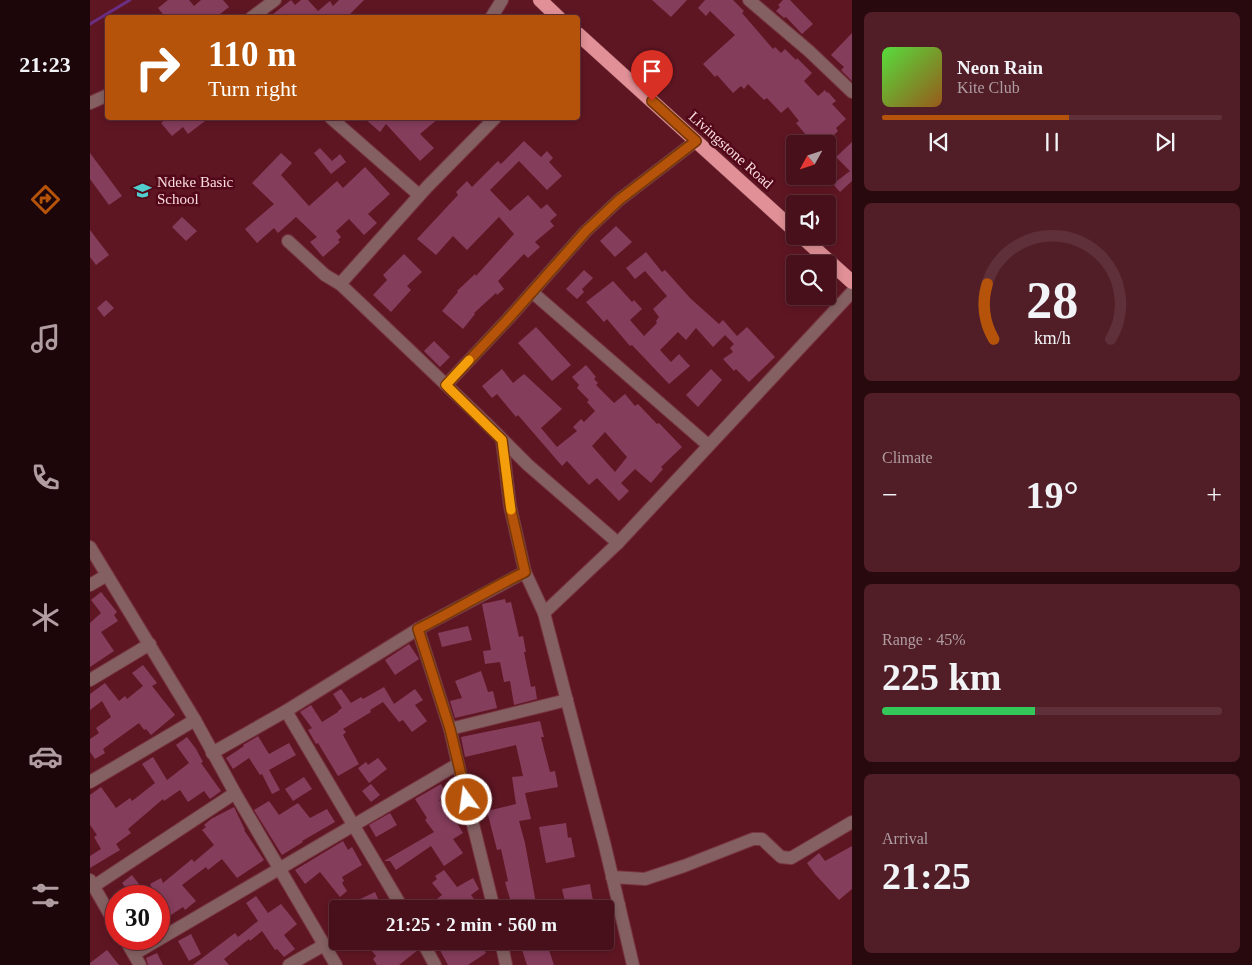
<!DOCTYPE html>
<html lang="en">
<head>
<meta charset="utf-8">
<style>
	body { margin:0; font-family:"Times New Roman",serif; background:#511e27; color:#f1f3f6; height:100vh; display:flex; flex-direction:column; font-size:19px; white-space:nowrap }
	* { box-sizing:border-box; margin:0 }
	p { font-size:16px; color:#b09da2 }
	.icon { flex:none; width:28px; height:28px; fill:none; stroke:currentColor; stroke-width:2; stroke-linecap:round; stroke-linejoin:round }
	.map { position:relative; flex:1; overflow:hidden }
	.drawer { display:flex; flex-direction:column; gap:12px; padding:12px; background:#27090e; width:400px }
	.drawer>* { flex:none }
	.guide { position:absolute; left:15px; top:15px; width:475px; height:105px; border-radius:5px; box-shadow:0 2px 8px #0003,0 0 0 1px #5f3039; background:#b45309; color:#fff; overflow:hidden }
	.needle { width:32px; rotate:230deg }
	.tools { position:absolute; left:696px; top:135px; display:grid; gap:10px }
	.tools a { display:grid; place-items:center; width:50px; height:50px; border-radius:5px; background:#47101a; box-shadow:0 2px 8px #0003,0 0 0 1px #5f3039; font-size:25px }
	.speed { position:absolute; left:15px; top:885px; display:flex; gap:10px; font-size:25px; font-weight:700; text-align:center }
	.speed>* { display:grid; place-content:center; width:65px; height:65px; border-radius:50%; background:#47101a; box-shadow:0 2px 8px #0003,0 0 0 1px #5f3039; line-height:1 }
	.speed .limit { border:8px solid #d22; background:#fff; color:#111 }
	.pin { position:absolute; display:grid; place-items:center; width:42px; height:42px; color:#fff; margin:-51px -21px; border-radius:50% 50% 50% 0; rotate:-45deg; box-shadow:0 0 5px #0007 }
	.pin .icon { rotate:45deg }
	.me { position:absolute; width:55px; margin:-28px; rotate:346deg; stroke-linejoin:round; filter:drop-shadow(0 0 4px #0008) }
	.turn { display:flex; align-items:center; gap:18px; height:105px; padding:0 20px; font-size:22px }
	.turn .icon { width:65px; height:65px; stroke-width:2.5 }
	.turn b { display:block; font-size:35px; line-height:42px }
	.big { font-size:38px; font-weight:700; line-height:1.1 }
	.drawer .card { flex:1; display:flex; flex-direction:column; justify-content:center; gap:8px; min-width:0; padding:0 18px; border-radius:8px; background:#511e27 }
	.drawer .dial { align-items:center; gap:0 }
	.dial svg { height:130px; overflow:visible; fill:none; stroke:#5f3039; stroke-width:7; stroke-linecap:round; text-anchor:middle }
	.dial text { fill:#f1f3f6; stroke:none }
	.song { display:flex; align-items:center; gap:15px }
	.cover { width:60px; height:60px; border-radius:8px; background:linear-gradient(135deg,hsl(110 70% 55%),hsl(30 70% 35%)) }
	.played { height:5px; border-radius:2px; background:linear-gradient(90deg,#b45309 55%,#5f3039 55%) }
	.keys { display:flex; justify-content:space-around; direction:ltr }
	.heat { display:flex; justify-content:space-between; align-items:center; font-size:28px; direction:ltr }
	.charge { height:8px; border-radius:4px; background:linear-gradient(90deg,#34c759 45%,#5f3039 0) }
	.trip { position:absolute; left:239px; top:900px; width:285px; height:50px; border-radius:5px; background:#47101a; box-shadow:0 2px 8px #0003,0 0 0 1px #5f3039; font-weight:700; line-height:50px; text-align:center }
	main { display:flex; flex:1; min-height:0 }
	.tab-bar { display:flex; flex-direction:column; width:90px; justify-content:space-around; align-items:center; background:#1c060a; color:#b09da2 }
	.tab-bar .icon { width:35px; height:35px }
	.tab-bar .on { color:#b45309 }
	.tab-bar b { font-size:22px; color:#f1f3f6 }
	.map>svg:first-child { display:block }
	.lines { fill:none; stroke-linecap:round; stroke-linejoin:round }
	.stream { stroke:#6b2e83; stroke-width:3 }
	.building { fill:#853d5c; fill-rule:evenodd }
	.minor-casing { stroke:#783641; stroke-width:14 }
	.trunk-casing { stroke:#783641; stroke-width:15 }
	.minor { stroke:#846062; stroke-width:12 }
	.trunk { stroke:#e09096; stroke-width:14 }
	.route-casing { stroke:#753606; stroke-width:12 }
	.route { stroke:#b45309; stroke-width:9 }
	.slow { stroke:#f59e0b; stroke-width:9 }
	.labels { text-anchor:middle; stroke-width:5; stroke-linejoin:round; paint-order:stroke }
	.street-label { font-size:15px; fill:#f9dcdd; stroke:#530819 }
	.poi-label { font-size:15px; fill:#f9dcdd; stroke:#530819; text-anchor:start }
</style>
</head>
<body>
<main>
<nav class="tab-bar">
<b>21:23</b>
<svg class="icon on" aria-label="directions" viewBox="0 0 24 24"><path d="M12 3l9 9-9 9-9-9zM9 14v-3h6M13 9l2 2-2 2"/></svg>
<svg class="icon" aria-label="music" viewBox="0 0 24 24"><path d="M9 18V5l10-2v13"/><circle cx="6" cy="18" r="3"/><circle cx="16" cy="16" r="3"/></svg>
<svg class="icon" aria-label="phone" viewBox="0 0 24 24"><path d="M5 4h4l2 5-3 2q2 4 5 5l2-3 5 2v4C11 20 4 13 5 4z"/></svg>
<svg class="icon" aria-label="climate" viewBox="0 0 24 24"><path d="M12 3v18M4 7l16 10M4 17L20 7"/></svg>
<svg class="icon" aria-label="car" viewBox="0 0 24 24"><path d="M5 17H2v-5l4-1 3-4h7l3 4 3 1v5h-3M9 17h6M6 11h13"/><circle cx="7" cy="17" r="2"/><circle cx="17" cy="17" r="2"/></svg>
<svg class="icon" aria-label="filters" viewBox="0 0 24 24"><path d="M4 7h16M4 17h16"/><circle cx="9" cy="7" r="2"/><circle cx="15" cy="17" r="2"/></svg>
</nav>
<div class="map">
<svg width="762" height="965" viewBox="0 0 762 965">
	<rect width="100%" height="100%" fill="#5f1623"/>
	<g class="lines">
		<polyline class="stream" points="0,24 40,0"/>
	</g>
	<g class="building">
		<polygon points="78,0 99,0 104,6 111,0 133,0 139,7 125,18 76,18 68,8"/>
		<polygon points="201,0 205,5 211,0 218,0 228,11 240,1 243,6 249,0 274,0 256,18 178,18"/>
		<polygon points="562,0 597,0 581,17"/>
		<polygon points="615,0 643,0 654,11 652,13 683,49 685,47 691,53 695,49 706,60 707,58 722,73 714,81 728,96 735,90 737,93 738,92 746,101 742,104 756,119 746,128 748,131 735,144 707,144 716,135 706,123 709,121 698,107 691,113 677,98 674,100 658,84 654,89 651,86 643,93 627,75 625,77 613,64 645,35 620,11 616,16 608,8"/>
		<polygon points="693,0 700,0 723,24 712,34 696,17 694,18 686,11 690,7 688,5"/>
		<polygon points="762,33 762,81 751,70 754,67 741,55"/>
		<polygon points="70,118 119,118 98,134 93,127 82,136 71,123 73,122"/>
		<polygon points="274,118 349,118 330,134 344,148 330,161 296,124 290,132"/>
		<polygon points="434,141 451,157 457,151 463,158 459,162 472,176 457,190 429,161 400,190 420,211 438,195 451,209 457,204 467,215 460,221 464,226 445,242 450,247 438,258 434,254 408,281 414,289 407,295 406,293 384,313 385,314 373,329 352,311 368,292 367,291 385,274 386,276 424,234 409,217 377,250 363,236 346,255 327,239 368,195 366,192 377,181 382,187 408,161 411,164"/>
		<polygon points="762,142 762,181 750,192 743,184 760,171 746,157"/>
		<polygon points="230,148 242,161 250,154 256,162 241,174 224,153"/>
		<polygon points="0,153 32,196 19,205 0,179"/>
		<polygon points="191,153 202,163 191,175 219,206 247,181 253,188 275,167 300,194 278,214 287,223 274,235 259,219 246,231 251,237 248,240 250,242 233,257 220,242 227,237 206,217 188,233 184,228 167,243 155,229 184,204 162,183"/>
		<polygon points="92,217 107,231 96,241 82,227"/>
		<polygon points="526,226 542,242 525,257 510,241"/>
		<polygon points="0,230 19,255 6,265 0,257"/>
		<polygon points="556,252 572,272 575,270 600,298 629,324 633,320 647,336 657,327 685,357 659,382 646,369 644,371 633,359 643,352 640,348 644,344 635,335 623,347 606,328 596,340 588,332 570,350 581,362 589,354 600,366 579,384 542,345 540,346 517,319 514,322 496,302 523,281 542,302 544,300 552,309 540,320 554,336 567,323 566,321 569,317 563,309 577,296 555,271 545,279 536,268"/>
		<polygon points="314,254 332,272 317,286 321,290 301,312 283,295 297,280 293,275"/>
		<polygon points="494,270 503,278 492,289 494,292 487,299 476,289"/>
		<polygon points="16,300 24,308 14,317 7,308"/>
		<polygon points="446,327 481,365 462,381 428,343"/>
		<polygon points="344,341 360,357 350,367 334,351"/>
		<path d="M496,365L506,377L504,379L508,383L506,385L524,403L535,394L545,406L548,404L567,424L569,423L592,447L571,467L573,469L561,483L545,469L531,483L539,491L529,501L507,478L499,485L477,461L472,466L428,415L426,417L407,394L402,398L392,386L412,369L423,383L434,374L472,409L451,428L467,447L487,431L483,427L491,419L494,422L505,411L497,402L499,400L487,388L489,385L482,377ZM515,432L537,457L525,472L502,446Z"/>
		<polygon points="621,369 632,380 608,407 596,395"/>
		<polygon points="11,592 27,612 24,615 28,621 11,632 24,651 0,667 0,623 11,613 1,600"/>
		<polygon points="415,599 416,603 421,602 429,637 433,636 436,652 434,652 441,687 445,686 447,699 424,705 420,681 414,682 410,662 395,664 393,651 401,650 392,604"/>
		<polygon points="378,626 382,640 352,647 348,633"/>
		<polygon points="319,644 329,659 305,675 295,660"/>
		<polygon points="53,665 67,683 62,686 85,715 61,735 56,729 54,730 49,723 13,749 15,753 5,759 0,752 0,739 9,733 6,728 21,717 12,701 0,710 0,694 15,683 29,701 35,696 37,699 53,686 42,673"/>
		<polygon points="391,671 398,692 403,691 407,708 365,718 360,701 372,698 365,681"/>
		<polygon points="294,687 304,704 325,689 333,700 325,705 337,721 322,732 313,720 309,722 293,702 280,710 281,712 253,729 256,732 253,735 269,764 248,776 228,743 226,744 218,730 222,728 210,712 221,705 232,722 248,712 248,711 252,708 243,694 251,689 261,703 271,697 273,699"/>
		<polygon points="450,721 454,737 451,737 460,772 465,771 468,787 435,793 441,819 429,821 435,843 447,909 423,909 415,882 418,881 411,849 407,850 397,811 426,804 422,777 433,776 426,745 375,757 371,737"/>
		<polygon points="168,736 179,754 199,743 206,755 179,770 190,790 182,794 172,774 170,775 159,758 143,769 136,758 154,746 153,745"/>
		<polygon points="97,737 106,749 113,762 111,763 131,791 120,799 114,791 98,802 90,790 74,801 73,799 38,829 41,833 26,844 30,850 0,868 0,856 11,849 4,837 7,835 0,825 0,795 11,787 26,808 40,798 42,801 65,783 52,764 63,757 77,780 99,763 86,745"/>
		<polygon points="288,758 297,769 279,783 268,768 276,762 278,765"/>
		<polygon points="214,777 222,789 203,801 195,789"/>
		<polygon points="281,784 290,795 281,802 272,791"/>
		<polygon points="351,784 357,795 349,800 365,820 373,833 363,839 373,853 354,866 341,846 306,870 300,861 294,861 344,832 335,820 337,818 325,799"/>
		<polygon points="179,801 189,815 208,803 220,818 237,809 245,822 212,841 213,842 192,855 164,810"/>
		<polygon points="144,807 155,830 154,830 174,860 147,878 132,859 118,870 116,867 92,885 106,901 95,910 93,907 69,923 69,896 66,896 60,884 71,878 73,883 102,859 104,862 124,845 112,830 116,827 114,825 121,819"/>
		<polygon points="300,813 307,825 286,837 279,825"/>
		<polygon points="476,823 478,838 481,837 485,857 456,863 449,827"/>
		<polygon points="253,841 258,850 262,847 272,865 252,877 254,881 252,883 257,891 250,897 230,872 215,884 205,870"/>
		<polygon points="762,846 762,889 749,900 725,874 717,863 729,853 735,861"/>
		<polygon points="354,870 367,887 383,878 389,889 381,895 391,909 335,909 352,895 342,883 347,879 345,876"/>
		<polygon points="42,875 55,892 49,896 42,896 32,883"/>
		<polygon points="500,884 503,901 476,906 472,889"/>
		<polygon points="285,892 290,903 288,904 291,909 270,909 266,901"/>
		<polygon points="166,896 178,913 191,904 207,924 194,935 205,949 194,957 187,949 185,950 172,931 160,941 159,939 134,959 139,965 103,965 145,933 148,937 168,921 156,903"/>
		<polygon points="101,934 111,954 99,961 88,941"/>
		<polygon points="274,941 322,941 328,950 309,965 287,965 283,959 286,956"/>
		<polygon points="345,941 380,941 382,947 389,942 396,953 378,965 358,965"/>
		<polygon points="438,941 456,941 464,965 437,965 430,944"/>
		<polygon points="17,950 29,965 0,965 0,963"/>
		<polygon points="67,953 73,965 58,965 56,958"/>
	</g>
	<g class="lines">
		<defs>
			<g id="minor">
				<polyline points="659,0 719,51 762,92"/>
				<polyline points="161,18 185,0"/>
				<polyline points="401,18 412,0"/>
				<polyline points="0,103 18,95"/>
				<polyline points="241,118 329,195"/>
				<polyline points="198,241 235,275 250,284 267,300 396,423 438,465 528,543"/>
				<polyline points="250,284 337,187 405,118"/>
				<polyline points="442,292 618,445"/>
				<polyline points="356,385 418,319 496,231 529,200 606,141"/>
				<polyline points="0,547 105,720 145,793 246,965"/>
				<polyline points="435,572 454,613"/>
				<polyline points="0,585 17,575"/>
				<polyline points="328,629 435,572 420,506 412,440"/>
				<polyline points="0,680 60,644"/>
				<polyline points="196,711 313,909"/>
				<polyline points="360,729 477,700"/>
				<polyline points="368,764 404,909"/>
				<polyline points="0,782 105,720"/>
				<polyline points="522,877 555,879 594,866 663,839 672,839 691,857 701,858 762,822"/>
				<polyline points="0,880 26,925"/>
				<polyline points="4,886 145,793"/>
				<polyline points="515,909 529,905"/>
				<polyline points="35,939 50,965"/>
				<polyline points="332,941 345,965"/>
				<polyline points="411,941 416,965"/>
				<polyline points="44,954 368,764 360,729 328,629 196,711 122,753"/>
				<polyline points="199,965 234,945"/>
				<polyline points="543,965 515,846 454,613 528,543 762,292"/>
			</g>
			<g id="trunk">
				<polyline points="450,0 469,18"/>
				<polyline points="488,34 705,231"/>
				<polyline points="711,236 762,282"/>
			</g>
		</defs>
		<use href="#minor" class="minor-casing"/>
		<use href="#trunk" class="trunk-casing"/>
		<use href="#minor" class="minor"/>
		<use href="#trunk" class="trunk"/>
	</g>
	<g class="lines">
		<defs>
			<path id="route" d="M377,800L360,729L328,629C364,611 398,590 435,572L420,506L412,440L356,385L418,319L496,231L529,200L606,141L562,101"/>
		</defs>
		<use href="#route" class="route-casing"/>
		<use href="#route" class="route"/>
		<polyline class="slow" points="379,360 356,385 412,440 421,510"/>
	</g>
	<defs>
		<symbol id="school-bare" viewBox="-9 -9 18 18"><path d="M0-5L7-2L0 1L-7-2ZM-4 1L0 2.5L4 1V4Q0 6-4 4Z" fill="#52cdcd" stroke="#530819" stroke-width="2.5" paint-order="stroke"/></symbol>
	</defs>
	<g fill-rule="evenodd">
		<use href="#school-bare" x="40" y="178" width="25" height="25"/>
	</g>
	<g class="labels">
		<g class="street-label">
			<text transform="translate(641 150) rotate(42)" y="5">Livingstone Road</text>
		</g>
		<g class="poi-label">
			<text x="67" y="187">Ndeke Basic<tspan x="67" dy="17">School</tspan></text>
		</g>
	</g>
</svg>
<div class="tools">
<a><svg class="needle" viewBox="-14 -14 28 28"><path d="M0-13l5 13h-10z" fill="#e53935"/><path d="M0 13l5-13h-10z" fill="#b09da2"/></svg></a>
<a><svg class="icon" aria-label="sound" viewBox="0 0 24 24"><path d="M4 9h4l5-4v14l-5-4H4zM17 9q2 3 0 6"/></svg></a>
<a><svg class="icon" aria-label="search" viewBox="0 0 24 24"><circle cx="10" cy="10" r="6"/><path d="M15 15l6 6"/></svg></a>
</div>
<div class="speed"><div class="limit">30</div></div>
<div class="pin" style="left:562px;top:101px;background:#d93025"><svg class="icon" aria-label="arrive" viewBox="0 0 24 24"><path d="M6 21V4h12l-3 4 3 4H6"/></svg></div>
<svg class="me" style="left:377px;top:800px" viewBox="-20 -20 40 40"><circle r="17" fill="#b45309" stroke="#fff" stroke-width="3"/><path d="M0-11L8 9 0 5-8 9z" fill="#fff"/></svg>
<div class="trip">21:25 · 2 min · 560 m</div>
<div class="guide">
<div class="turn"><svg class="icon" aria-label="right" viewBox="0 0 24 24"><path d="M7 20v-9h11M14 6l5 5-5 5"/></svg><div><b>110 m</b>Turn right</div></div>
</div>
</div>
<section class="drawer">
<div class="card">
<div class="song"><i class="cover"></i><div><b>Neon Rain</b><p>Kite Club</p></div></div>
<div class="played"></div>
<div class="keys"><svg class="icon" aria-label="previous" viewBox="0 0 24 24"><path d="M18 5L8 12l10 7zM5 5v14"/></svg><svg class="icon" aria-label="pause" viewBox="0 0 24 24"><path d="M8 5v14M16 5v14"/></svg><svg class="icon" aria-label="next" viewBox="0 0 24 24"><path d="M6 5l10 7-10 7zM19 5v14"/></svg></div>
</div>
<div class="card dial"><svg viewBox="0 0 100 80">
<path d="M14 69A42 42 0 1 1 86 69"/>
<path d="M14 69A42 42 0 0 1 10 35" stroke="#b45309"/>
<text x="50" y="56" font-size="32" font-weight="700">28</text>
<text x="50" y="72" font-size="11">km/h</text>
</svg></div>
<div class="card"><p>Climate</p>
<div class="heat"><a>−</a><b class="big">19°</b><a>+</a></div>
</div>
<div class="card"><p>Range · 45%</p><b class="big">225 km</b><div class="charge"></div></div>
<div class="card"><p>Arrival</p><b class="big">21:25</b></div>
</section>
</main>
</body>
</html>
